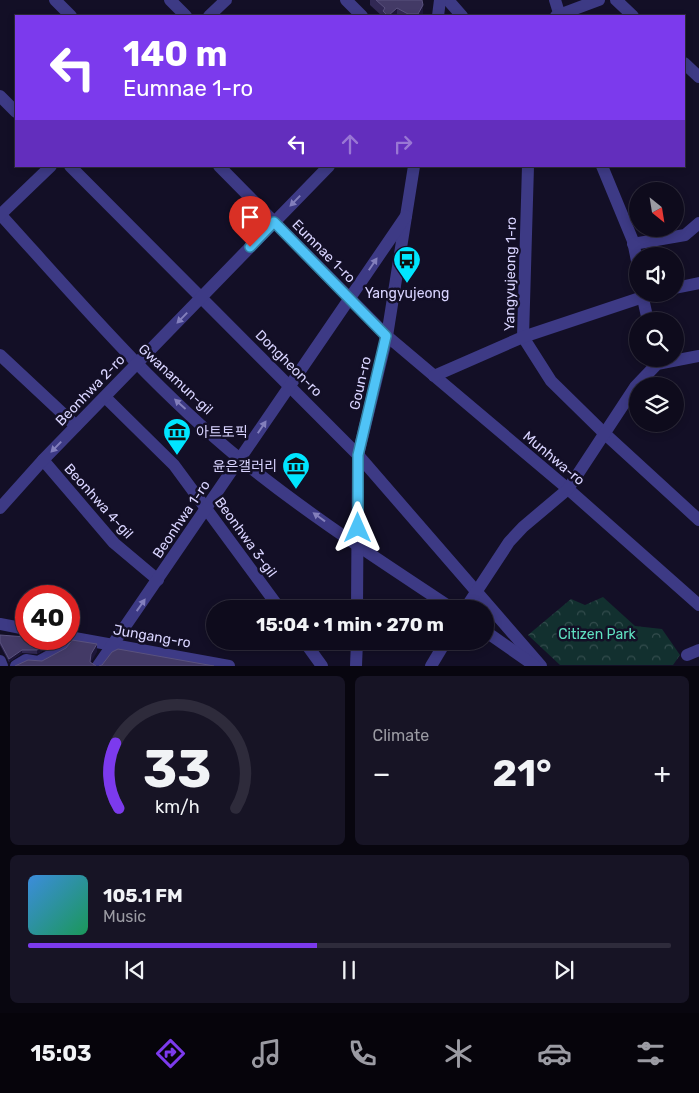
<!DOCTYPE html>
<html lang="en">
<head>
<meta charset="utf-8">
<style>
	body { margin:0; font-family:Rubik,"Noto Sans KR",sans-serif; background:#171425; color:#f1f3f6; height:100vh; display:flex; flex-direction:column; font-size:19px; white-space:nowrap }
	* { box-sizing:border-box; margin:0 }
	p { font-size:16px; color:#9b9ba3 }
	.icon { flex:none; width:28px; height:28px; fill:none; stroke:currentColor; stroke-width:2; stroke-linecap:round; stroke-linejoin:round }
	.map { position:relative; height:666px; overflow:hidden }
	.sheet { display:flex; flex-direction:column; gap:10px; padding:10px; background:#08060f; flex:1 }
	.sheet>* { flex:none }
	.top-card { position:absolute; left:15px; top:15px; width:670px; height:152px; border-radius:0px; box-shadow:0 2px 8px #0003,0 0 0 1px #2e2b3b; background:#7c3aed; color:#fff; overflow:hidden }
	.needle { width:32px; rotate:150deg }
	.fabs { position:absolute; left:629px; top:182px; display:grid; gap:10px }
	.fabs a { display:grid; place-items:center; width:55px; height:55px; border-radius:50%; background:#0e0b1c; box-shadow:0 2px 8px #0003,0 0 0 1px #2e2b3b; font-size:25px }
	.speed { position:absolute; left:15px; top:585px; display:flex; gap:10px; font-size:25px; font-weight:700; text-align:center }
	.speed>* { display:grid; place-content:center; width:65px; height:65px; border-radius:50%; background:#0e0b1c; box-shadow:0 2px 8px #0003,0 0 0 1px #2e2b3b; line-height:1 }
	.speed .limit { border:8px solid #d22; background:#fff; color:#111 }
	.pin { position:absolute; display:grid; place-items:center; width:42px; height:42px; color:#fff; margin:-51px -21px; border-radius:50% 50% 50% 0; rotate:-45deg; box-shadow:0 0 5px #0007 }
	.pin .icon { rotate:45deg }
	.me { position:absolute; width:55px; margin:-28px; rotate:0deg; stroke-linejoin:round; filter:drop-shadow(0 0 4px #0008) }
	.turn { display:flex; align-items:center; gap:18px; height:105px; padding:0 25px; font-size:22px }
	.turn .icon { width:65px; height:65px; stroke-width:2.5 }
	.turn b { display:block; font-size:35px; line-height:42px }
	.lanes { display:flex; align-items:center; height:48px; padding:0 25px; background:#0003; justify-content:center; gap:25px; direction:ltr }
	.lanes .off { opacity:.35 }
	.big { font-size:38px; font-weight:700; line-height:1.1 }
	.sheet .card { flex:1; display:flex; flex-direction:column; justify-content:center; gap:8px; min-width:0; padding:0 18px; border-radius:8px; background:#171425 }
	.sheet .dial { align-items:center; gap:0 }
	.dial svg { height:130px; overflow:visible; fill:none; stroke:#2e2b3b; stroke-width:7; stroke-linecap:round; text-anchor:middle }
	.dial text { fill:#f1f3f6; stroke:none }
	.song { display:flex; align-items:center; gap:15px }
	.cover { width:60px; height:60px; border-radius:8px; background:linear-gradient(135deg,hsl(210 70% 55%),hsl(150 70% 35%)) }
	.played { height:5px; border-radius:2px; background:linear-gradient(90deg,#7c3aed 45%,#2e2b3b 45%) }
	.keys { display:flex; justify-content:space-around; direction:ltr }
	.heat { display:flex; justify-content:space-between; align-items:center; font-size:28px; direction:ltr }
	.sheet .tiles { flex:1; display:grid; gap:10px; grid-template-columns:1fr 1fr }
	.card:last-child { grid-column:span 2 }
	.trip { position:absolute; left:206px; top:600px; width:288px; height:50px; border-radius:25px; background:#0e0b1c; box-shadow:0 2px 8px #0003,0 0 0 1px #2e2b3b; font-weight:700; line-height:50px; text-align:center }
	.dock { display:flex; height:80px; justify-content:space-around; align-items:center; background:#06040b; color:#9b9ba3 }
	.dock .icon { width:35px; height:35px }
	.dock .current { color:#7c3aed }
	.dock b { font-size:22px; color:#f1f3f6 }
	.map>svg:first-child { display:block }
	.park { fill:url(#park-crowns) }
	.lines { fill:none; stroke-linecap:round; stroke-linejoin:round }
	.minor { stroke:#3d3a85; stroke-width:12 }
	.wall { fill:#312854 }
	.shaded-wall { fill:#1d163a }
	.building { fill:#433a66; stroke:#5a527e }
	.oneway { fill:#837fbc }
	.route-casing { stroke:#337fa1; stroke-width:12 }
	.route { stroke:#4fc3f7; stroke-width:9 }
	.labels { text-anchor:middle; stroke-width:5; stroke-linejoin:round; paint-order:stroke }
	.street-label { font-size:14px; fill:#d9d4ff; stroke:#130f26 }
	.poi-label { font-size:14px; fill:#d9d4ff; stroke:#130f26 }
	.park-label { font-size:14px; fill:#5fe0c0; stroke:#130f26 }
</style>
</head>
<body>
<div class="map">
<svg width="699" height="666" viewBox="0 0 699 666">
	<defs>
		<pattern id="park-crowns" width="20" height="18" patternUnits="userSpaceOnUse" patternTransform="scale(1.25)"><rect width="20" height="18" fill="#12302f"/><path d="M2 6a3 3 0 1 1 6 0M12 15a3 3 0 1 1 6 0" fill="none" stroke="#344d4e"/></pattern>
	</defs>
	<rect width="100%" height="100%" fill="#130f26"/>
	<polygon class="park" points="603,597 635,626 662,629 680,655 673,665 560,665 528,635 571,599 585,605"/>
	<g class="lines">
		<g class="minor">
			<polyline points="55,0 71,16"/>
			<polyline points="170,0 186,16"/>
			<polyline points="346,0 362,16"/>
			<polyline points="448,0 462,16"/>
			<polyline points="555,0 560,16"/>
			<polyline points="616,0 633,16"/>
			<polyline points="209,16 226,0"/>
			<polyline points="438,16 440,0"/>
			<polyline points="556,16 599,0"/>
			<polyline points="684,63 699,77"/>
			<polyline points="0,96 16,112"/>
			<polyline points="70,166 358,455 541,666"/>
			<polyline points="219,166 387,336 568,489 699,605"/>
			<polyline points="528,166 523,337 551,381 604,433 699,520"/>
			<polyline points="602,166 633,241 638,266"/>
			<path d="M0,214C77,299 151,386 240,459C307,514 381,561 453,609"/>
			<polyline points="0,215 51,166"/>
			<polyline points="633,244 685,235 699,223"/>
			<polyline points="675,288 699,283"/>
			<polyline points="642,294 648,321"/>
			<polyline points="0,355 76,426"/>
			<polyline points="434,376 523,337 652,294"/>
			<polyline points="105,397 174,465 280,609"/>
			<polyline points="43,460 114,543 158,580"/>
			<polyline points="0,508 43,460 329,166"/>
			<polyline points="357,609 358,455 387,336 414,166"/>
			<polyline points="465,609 509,542 523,527 568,489 635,387 657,364 699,356"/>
			<polyline points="0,624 26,629"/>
			<polyline points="485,631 535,666"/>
			<polyline points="69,637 229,666"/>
			<polyline points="304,641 322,666"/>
			<polyline points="687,655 699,650"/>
			<polyline points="0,661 2,666"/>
			<polyline points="16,666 26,660 38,662 62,649 68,639"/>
			<polyline points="98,666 406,216"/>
			<polyline points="356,666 357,641"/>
			<polyline points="431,666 446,641"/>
		</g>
	</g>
	<g class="wall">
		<polygon points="370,0 422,0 423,16 382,16 370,5"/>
		<polygon points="0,635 49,647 37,654 22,653 9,662 0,645"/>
		<polygon points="421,641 434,641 430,647"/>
	</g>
	<g class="shaded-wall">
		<polygon points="423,5 423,16 418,16 418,14"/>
		<polygon points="397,8 397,16 388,16"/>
		<polygon points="430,641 434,641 430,647"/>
		<polygon points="49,643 49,647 37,654 37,650"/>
		<polygon points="97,644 97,652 91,662 90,666 90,662 91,654"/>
		<polygon points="22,650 22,653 9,662 9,659"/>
	</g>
	<g class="building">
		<polygon points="376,0 422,0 423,5 418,14 408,14 397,8 388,16 383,11 385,8"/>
		<polygon points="428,603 437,609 424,609"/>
		<polygon points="0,635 26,637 26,639 32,639 49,643 37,650 22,650 9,659 0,642"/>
		<polygon points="72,640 97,644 91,654 90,662 96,666 15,666 28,660 42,661 66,648"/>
		<polygon points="118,649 214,666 99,666 102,665 112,652"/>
	</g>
	<defs><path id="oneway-solid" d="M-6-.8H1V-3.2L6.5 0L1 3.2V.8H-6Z" transform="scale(1.25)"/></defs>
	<g class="oneway">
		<use href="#oneway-solid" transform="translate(295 201) rotate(134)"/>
		<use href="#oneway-solid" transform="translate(373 264) rotate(-56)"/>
		<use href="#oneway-solid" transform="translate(182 318) rotate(134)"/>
		<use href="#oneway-solid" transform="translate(180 404) rotate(-138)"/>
		<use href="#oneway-solid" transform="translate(262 427) rotate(-56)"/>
		<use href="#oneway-solid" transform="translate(56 447) rotate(134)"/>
		<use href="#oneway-solid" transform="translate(319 517) rotate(-144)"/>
		<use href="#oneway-solid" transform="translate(141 605) rotate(-55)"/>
	</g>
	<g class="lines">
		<defs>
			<polyline id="route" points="250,247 274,222 386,336 358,455 358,528"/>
		</defs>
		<use href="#route" class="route-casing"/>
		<use href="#route" class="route"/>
	</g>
	<defs>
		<symbol id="bus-pin" viewBox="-11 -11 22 30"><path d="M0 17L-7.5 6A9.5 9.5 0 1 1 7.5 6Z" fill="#00e5ff" stroke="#130f26"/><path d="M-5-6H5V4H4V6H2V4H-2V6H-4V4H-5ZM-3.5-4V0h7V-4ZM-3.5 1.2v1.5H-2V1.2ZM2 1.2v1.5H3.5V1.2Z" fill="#111"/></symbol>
		<symbol id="museum-pin" viewBox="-11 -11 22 30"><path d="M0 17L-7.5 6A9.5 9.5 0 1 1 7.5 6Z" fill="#00e5ff" stroke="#130f26"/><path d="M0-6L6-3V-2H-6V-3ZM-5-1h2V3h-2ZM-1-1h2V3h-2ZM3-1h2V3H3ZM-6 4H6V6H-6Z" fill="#111"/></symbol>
	</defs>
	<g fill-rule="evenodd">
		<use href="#bus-pin" x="391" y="244" width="32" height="43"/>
		<use href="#museum-pin" x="161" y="416" width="32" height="43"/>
		<use href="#museum-pin" x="280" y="450" width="32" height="43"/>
	</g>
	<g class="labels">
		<g class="street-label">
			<text transform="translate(324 251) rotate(45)" y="5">Eumnae 1-ro</text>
			<text transform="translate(510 274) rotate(-89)" y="5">Yangyujeong 1-ro</text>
			<text transform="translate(289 363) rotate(45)" y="5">Dongheon-ro</text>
			<text transform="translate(176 379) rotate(43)" y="5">Gwanamun-gil</text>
			<text transform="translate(360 383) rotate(-77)" y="5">Goun-ro</text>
			<text transform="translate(90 390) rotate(-46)" y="5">Beonhwa 2-ro</text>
			<text transform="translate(554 458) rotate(40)" y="5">Munhwa-ro</text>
			<text transform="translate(99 501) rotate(48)" y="5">Beonhwa 4-gil</text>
			<text transform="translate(181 519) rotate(-56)" y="5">Beonhwa 1-ro</text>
			<text transform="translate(246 537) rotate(54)" y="5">Beonhwa 3-gil</text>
			<text transform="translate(152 636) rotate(10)" y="5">Jungang-ro</text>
		</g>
		<g class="poi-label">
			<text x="407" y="298">Yangyujeong</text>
			<text x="196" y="437" text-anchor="start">아트토픽</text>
			<text x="277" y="471" text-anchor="end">윤은갤러리</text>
		</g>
		<g class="park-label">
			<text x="597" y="639">Citizen Park</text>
		</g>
	</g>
</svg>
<div class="fabs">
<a><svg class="needle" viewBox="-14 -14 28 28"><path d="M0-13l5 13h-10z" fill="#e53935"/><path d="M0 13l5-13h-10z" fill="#9b9ba3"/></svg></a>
<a><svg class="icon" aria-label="sound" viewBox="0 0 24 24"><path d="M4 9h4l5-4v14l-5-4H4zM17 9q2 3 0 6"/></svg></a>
<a><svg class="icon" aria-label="search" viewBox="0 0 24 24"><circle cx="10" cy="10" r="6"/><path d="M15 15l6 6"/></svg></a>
<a><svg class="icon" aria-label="layers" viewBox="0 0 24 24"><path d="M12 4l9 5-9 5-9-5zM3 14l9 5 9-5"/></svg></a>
</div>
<div class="speed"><div class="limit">40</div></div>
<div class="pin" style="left:250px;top:247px;background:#d93025"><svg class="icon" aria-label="arrive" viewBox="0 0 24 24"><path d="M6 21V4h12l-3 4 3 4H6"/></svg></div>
<svg class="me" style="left:358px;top:528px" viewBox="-20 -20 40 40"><path d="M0-17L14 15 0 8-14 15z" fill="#4fc3f7" stroke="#fff" stroke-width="4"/></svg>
<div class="trip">15:04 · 1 min · 270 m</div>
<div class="top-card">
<div class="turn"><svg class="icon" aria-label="left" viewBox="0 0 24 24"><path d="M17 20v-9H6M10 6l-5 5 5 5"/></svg><div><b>140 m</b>Eumnae 1-ro</div></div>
<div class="lanes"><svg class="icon" aria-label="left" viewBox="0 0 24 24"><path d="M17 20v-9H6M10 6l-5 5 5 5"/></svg><svg class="icon off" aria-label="ahead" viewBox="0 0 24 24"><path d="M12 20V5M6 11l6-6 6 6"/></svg><svg class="icon off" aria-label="right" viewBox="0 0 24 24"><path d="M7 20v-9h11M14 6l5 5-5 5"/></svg></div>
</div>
</div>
<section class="sheet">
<div class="tiles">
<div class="card dial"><svg viewBox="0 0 100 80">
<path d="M14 69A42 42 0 1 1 86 69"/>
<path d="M14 69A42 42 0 0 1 12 29" stroke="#7c3aed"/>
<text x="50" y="56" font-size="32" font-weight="700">33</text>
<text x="50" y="72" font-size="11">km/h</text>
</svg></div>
<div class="card"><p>Climate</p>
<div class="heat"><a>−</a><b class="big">21°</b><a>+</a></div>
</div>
<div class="card">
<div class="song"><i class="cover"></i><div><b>105.1 FM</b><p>Music</p></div></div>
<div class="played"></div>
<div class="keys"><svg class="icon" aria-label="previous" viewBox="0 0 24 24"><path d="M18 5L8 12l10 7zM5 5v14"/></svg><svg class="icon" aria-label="pause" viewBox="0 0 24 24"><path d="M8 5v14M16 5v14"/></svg><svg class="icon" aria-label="next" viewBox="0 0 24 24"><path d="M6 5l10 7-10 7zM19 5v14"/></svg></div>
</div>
</div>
</section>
<nav class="dock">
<b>15:03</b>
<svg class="icon current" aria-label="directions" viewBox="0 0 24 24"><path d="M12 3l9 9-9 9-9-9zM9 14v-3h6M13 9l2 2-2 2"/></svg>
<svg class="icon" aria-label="music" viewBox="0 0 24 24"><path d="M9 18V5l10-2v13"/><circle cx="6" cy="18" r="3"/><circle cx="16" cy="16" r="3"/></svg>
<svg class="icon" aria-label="phone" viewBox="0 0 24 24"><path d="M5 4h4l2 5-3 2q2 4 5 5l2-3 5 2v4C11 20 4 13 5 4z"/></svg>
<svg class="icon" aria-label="climate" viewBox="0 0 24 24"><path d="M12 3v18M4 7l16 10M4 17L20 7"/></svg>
<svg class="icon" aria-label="car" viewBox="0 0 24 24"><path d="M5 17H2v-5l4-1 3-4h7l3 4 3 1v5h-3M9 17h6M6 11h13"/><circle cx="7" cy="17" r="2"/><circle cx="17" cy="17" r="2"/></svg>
<svg class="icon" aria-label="filters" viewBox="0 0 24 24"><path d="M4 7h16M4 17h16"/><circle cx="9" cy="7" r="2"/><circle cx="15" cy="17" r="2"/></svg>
</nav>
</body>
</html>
